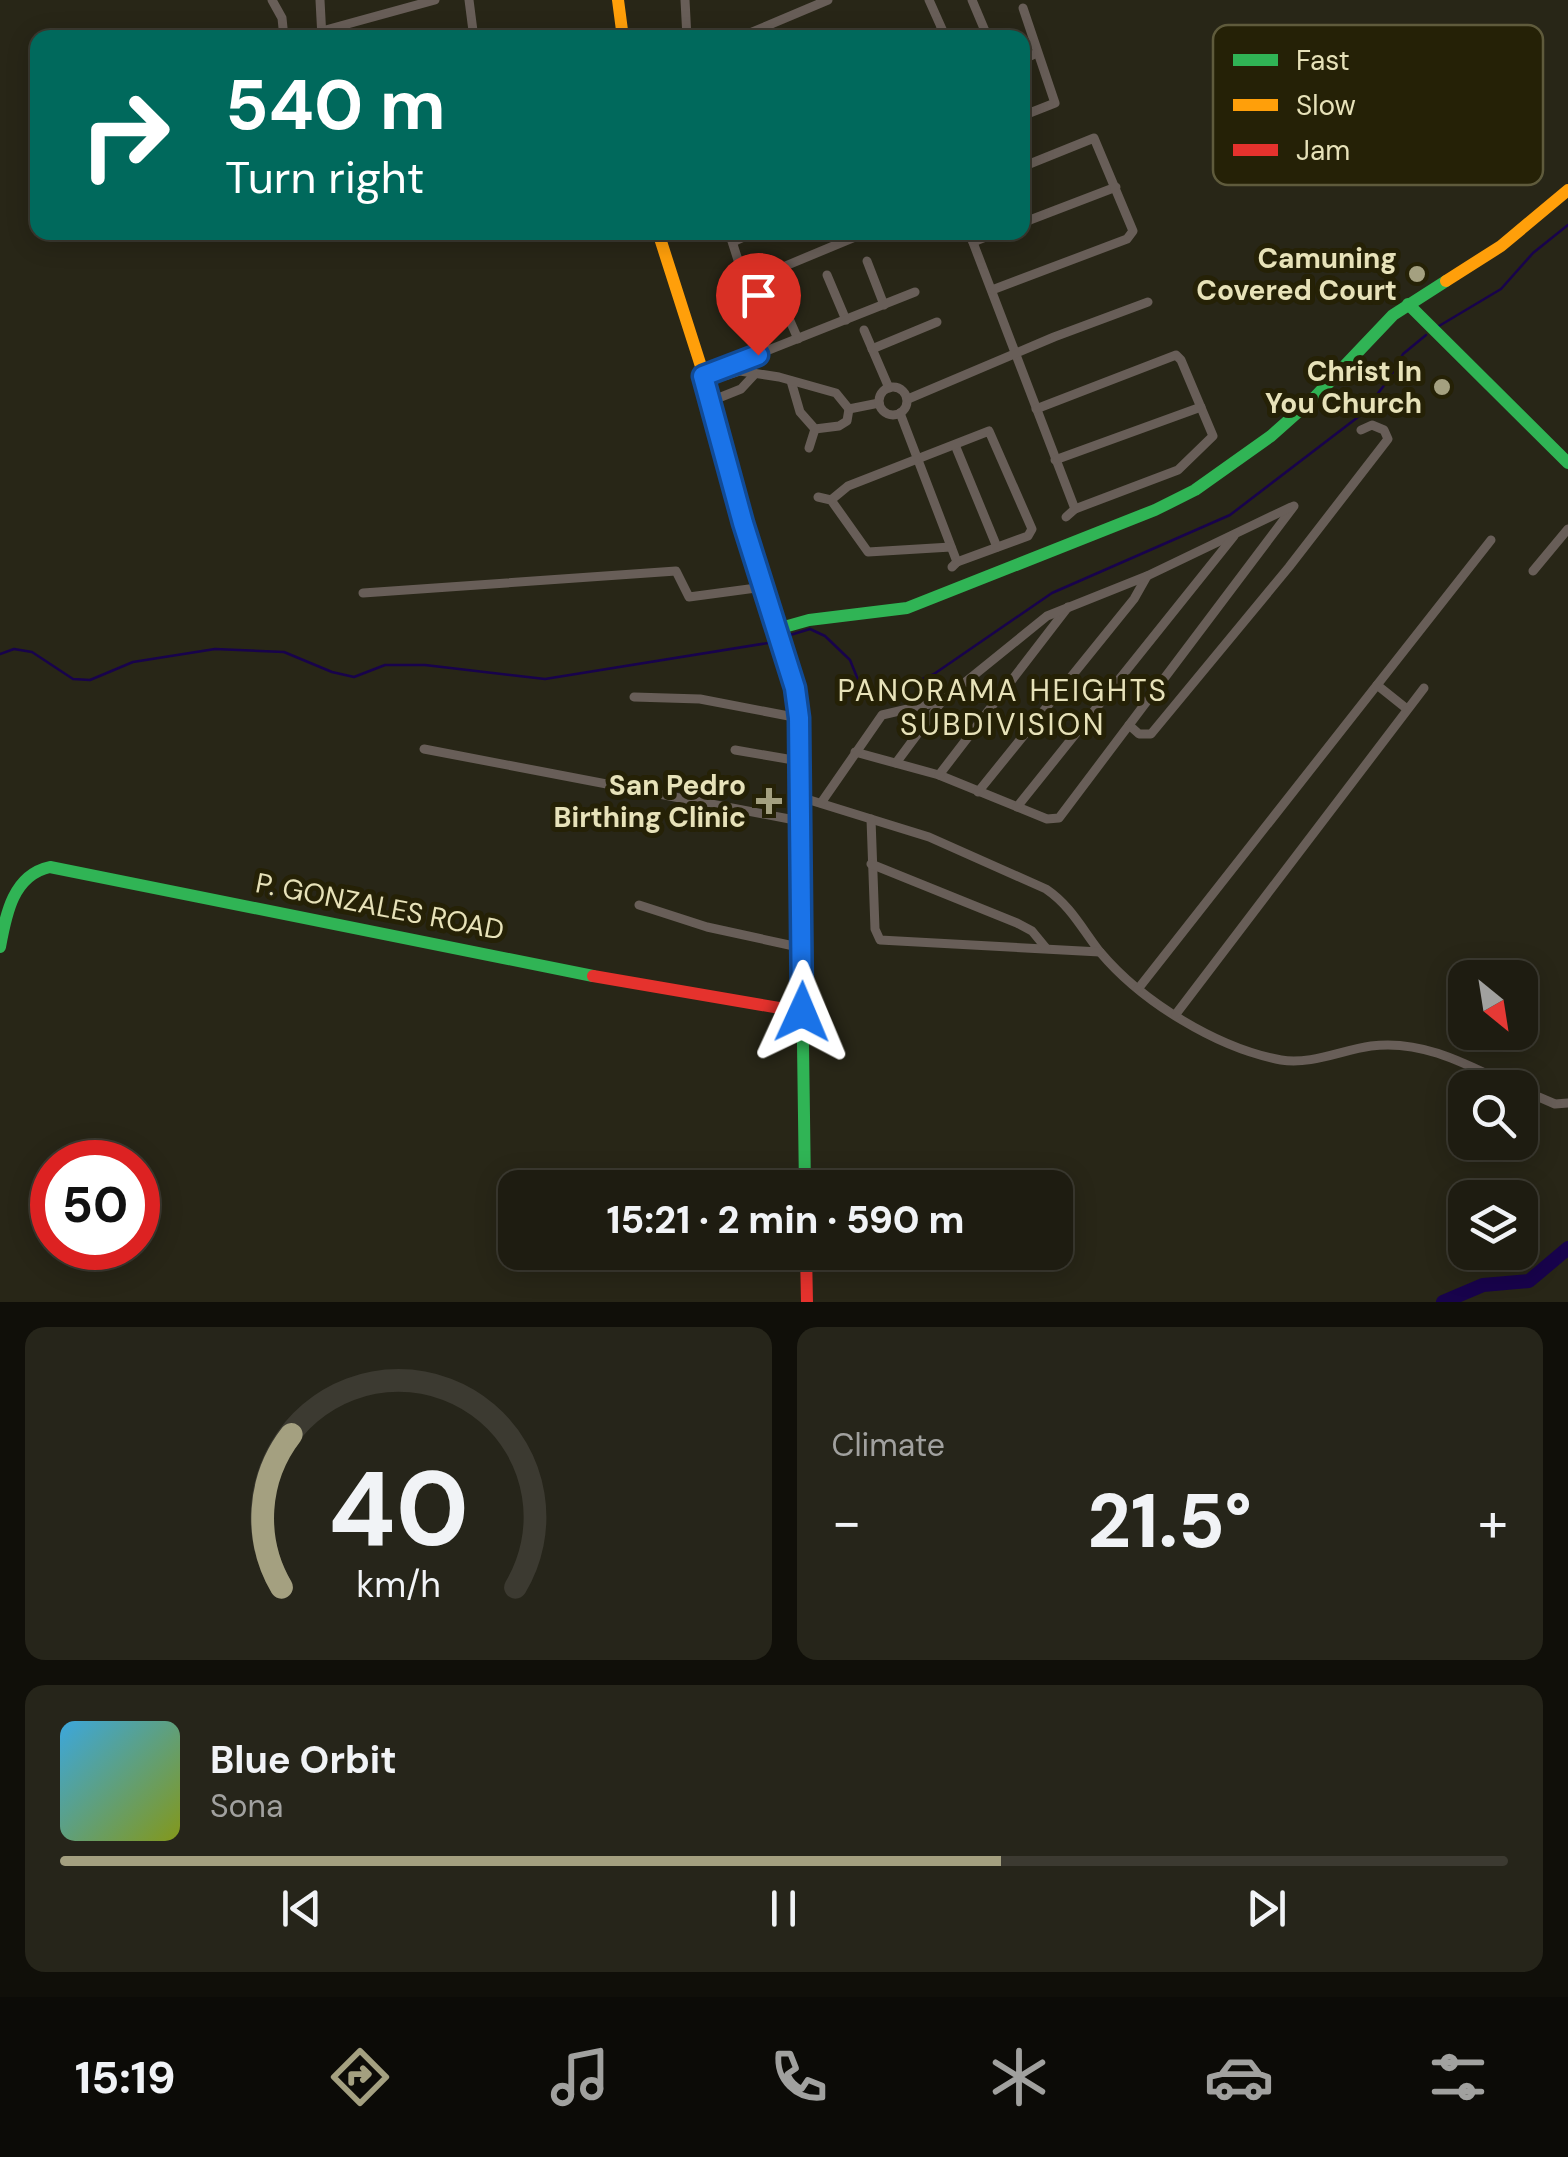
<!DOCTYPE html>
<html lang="en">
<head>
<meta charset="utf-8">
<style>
	body { margin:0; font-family:"DM Sans",sans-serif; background:#26251a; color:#f1f3f6; height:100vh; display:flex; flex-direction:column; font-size:38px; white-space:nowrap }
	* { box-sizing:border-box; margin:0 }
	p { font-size:32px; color:#a1a19f }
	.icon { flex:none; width:55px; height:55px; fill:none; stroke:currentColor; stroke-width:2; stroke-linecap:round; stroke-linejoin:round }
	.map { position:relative; height:1302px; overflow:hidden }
	.side { display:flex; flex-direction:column; gap:25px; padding:25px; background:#100f09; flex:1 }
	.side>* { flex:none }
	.guide { position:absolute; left:30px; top:30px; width:1000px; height:210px; border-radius:20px; box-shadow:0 5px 25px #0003,0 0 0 2px #3c3a31; background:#00695c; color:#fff; overflow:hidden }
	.needle { width:65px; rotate:150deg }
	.fabs { position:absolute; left:1448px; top:960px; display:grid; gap:20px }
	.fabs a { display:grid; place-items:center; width:90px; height:90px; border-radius:20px; background:#1e1c11; box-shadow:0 5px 25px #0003,0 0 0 2px #3c3a31; font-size:50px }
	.speed { position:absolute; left:30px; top:1140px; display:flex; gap:20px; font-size:50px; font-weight:700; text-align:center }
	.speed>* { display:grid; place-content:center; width:130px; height:130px; border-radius:50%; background:#1e1c11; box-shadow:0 5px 25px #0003,0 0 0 2px #3c3a31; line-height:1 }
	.speed .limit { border:15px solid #d22; background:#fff; color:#111 }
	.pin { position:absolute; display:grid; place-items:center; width:85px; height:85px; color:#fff; margin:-102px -42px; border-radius:50% 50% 50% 0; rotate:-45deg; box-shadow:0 0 10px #0007 }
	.pin .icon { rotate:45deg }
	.me { position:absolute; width:110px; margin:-55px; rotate:1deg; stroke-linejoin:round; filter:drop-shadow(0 0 8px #0008) }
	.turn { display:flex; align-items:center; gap:35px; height:210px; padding:0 30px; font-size:45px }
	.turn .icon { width:130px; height:130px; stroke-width:2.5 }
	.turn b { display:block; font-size:70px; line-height:85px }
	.big { font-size:75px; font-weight:800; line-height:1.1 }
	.side .widget { flex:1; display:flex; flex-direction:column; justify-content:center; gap:15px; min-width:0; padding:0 35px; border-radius:20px; background:#26251a }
	.side .dial { align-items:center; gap:0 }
	.dial svg { height:260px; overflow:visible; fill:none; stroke:#3c3a31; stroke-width:7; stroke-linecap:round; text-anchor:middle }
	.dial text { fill:#f1f3f6; stroke:none }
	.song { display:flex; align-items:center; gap:30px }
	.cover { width:120px; height:120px; border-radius:15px; background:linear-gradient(135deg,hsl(200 70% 55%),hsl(70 70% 35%)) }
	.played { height:10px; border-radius:5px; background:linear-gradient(90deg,#a4a080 65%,#3c3a31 65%) }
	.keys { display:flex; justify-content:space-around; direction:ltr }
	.heat { display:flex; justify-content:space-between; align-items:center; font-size:55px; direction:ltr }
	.side .tiles { flex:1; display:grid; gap:25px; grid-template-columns:1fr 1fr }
	.widget:last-child { grid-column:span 2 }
	.trip { position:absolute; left:498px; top:1170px; width:575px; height:100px; border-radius:20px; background:#1e1c11; box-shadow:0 5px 25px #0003,0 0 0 2px #3c3a31; font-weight:800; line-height:100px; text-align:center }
	.dock { display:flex; height:160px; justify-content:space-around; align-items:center; background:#0c0b07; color:#a1a19f }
	.dock .icon { width:70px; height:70px }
	.dock .current { color:#a4a080 }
	.dock b { font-size:45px; color:#f1f3f6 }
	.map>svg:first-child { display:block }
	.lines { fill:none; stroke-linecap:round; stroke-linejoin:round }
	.stream { stroke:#18034c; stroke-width:2.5 }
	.river { stroke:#18034c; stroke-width:14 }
	.street { stroke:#685e58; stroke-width:9 }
	.fast { stroke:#30b455; stroke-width:12 }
	.slow { stroke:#ff9f0a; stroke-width:12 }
	.jam { stroke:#e5322d; stroke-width:12 }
	.route-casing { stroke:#114b97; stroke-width:25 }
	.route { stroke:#1a73e8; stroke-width:18 }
	.poi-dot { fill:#a4a080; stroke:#252106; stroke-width:4 }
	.labels { text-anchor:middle; stroke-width:10; stroke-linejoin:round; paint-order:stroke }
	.poi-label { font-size:28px; font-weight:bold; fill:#e7e2b9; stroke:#252106; text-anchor:end }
	.street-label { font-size:28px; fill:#e7e2b9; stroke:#252106 }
	.neighbourhood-label { font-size:30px; letter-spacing:2.5px; fill:#e7e2b9; stroke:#252106 }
	.key { fill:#252106; stroke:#5f5b3c; stroke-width:2.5 }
	.key-label { font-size:28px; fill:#e7e2b9 }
</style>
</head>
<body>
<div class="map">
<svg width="1568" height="1302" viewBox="0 0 1568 1302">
	<rect width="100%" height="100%" fill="#282617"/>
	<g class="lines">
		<g class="stream">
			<polyline points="1439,326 1501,289 1533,253 1568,225"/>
			<polyline points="790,635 810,629 825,636 850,660 861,687 869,691 902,688 934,674 1052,593 1230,515 1362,414 1389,379 1403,354 1426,335"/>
			<polyline points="0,654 14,649 32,652 73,679 90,680 133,662 215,649 284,652 332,672 354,677 385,665 425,665 545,679 774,642"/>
		</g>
		<polyline class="river" points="1443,1302 1483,1285 1529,1281 1568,1248"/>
		<g class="street">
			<polyline points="272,0 282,18 284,38"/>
			<polyline points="320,0 322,38"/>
			<polyline points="685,0 687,38"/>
			<polyline points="929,0 946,38"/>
			<polyline points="972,0 988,38"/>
			<polyline points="322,31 435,0"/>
			<polyline points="467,38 473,31 469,0"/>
			<polyline points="738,38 828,0"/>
			<polyline points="924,38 942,30"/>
			<polyline points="1022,60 1037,53"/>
			<polyline points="1022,116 1055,103 1023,8"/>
			<polyline points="1022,223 1116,187"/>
			<polyline points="729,232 738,260"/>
			<polyline points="969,232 1075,509"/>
			<polyline points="733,242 755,232"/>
			<polyline points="973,242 998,232"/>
			<polyline points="867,261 884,305"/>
			<polyline points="827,275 846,320"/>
			<polyline points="992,290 1127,239 1133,231 1094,138 1022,167"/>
			<polyline points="723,292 867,232"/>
			<polyline points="787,314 798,339"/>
			<polyline points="746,324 757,355"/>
			<polyline points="864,330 889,388"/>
			<polyline points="872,349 937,322"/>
			<polyline points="703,376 915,292"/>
			<polyline points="791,381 800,412 815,429 839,426 847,421 849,409"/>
			<polyline points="706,382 740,371 779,377 836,393 849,409 879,403"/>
			<circle cx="893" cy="401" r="14"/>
			<polyline points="908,399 1054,337 1148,302"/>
			<polyline points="711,401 741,389 754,375"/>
			<polyline points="1036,409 1176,355 1181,360 1213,436 1178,470 1075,509 1066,517"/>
			<polyline points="900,413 957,562 952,567"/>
			<polyline points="955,445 997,547"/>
			<polyline points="809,448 815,429"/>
			<polyline points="1055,460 1201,407"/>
			<polyline points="818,497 831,500 868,552 951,547"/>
			<polyline points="831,500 848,486 989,431 1032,529 1028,536 957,562"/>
			<polyline points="1533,571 1568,529"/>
			<polyline points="363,593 676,571 689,597 764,587"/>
			<polyline points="1377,685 1407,709"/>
			<polyline points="634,697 700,699 799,718"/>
			<polyline points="1129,725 1139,734 1151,734 1289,567 1388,439 1384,430 1372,425 1361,430"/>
			<polyline points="424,749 800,821"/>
			<polyline points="735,750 799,761"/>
			<polyline points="855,752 939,775 1047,819 1059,818 1294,506"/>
			<polyline points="896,763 942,701"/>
			<polyline points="939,775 1068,607"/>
			<polyline points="978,792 1134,599 1147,576"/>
			<path d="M800,797L929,837L1046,889C1071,906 1082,929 1100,952C1142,1002 1217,1048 1281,1060C1311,1065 1342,1050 1371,1046C1424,1039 1470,1066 1516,1088"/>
			<polyline points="821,803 882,715 942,701 1047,616 1147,576 1291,507"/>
			<polyline points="1017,807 1234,536"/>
			<polyline points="871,819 875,929 880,940 1100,952"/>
			<polyline points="871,864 1017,923 1032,931 1046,948"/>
			<polyline points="639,905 707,927 803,948"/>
			<polyline points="1138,989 1491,540"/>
			<polyline points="1176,1014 1424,688"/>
			<polyline points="1520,1089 1555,1104 1568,1103"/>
		</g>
		<g class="fast">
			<polyline points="1408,304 1568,463"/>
			<polyline points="777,629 809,620 907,608 1155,510 1195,490 1271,436 1316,396 1393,315 1446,281"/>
			<polyline points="800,829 805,1188"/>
			<path d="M0,947C6,914 13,875 50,867L593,976"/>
		</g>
		<g class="slow">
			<polyline points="618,0 623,38"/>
			<polyline points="658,232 706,382 743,523 795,688 799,718 800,829"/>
			<polyline points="1446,281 1501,246 1568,190"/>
		</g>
		<g class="jam">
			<polyline points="593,976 803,1012"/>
			<polyline points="806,1252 807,1302"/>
		</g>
	</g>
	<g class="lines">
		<defs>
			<polyline id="route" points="758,355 703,376 743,523 795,688 799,718 802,1012"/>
		</defs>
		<use href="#route" class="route-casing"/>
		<use href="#route" class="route"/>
	</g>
	<g class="poi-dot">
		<circle cx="1417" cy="274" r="10"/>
		<circle cx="1442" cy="387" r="10"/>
		<path d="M764 786h10v10h10v10h-10v10h-10v-10h-10v-10h10z"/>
	</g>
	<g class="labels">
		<g class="poi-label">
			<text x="1397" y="268">Camuning<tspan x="1397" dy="32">Covered Court</tspan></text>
			<text x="1422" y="381">Christ In<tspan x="1422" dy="32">You Church</tspan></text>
			<text x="746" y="795">San Pedro<tspan x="746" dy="32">Birthing Clinic</tspan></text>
		</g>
		<g class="street-label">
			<text transform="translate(380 906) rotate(11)" y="10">P. GONZALES ROAD</text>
		</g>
		<g class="neighbourhood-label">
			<text x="1003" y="701">PANORAMA HEIGHTS<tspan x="1003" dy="34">SUBDIVISION</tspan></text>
		</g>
	</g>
	<rect x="1213" y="25" width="330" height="160" rx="15" class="key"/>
	<rect x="1233" y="54" width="45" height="12" fill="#30b455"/>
	<rect x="1233" y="99" width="45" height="12" fill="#ff9f0a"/>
	<rect x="1233" y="144" width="45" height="12" fill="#e5322d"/>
	<g class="key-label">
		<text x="1296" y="70">Fast</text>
		<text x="1296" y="115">Slow</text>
		<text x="1296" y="160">Jam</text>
	</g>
</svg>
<div class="fabs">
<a><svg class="needle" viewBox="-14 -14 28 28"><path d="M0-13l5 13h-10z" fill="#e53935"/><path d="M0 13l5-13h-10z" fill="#a1a19f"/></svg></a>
<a><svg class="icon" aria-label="search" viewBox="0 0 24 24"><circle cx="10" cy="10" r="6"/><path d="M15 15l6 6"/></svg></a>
<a><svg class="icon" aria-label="layers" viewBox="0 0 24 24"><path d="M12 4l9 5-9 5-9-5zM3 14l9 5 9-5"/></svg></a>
</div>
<div class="speed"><div class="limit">50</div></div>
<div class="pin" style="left:758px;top:355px;background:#d93025"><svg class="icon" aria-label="arrive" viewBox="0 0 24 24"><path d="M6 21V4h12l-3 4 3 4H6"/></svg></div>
<svg class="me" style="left:802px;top:1012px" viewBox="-20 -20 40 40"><path d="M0-17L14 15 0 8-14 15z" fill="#1a73e8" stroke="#fff" stroke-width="4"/></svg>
<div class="trip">15:21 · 2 min · 590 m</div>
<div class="guide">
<div class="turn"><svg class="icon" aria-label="right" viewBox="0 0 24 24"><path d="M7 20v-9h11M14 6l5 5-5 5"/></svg><div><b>540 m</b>Turn right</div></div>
</div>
</div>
<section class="side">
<div class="tiles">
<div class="widget dial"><svg viewBox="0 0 100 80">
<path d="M14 69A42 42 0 1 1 86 69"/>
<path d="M14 69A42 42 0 0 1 17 22" stroke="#a4a080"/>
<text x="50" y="56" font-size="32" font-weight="700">40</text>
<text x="50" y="72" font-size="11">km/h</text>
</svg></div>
<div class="widget"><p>Climate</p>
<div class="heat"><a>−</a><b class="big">21.5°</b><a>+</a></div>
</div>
<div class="widget">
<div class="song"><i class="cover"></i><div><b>Blue Orbit</b><p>Sona</p></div></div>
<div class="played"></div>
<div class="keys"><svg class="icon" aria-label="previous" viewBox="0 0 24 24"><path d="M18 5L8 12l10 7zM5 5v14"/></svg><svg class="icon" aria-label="pause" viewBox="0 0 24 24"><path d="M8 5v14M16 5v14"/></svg><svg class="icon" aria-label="next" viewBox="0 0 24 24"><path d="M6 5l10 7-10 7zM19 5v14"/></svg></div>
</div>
</div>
</section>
<nav class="dock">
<b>15:19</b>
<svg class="icon current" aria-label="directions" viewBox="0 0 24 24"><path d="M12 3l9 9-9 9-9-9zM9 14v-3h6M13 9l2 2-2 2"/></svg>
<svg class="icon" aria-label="music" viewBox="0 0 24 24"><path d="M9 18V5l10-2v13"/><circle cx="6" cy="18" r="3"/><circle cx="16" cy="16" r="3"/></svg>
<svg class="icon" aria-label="phone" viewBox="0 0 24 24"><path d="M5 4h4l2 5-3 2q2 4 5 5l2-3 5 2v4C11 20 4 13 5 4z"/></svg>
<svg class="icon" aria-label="climate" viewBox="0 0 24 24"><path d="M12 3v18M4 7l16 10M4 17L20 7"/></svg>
<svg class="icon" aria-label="car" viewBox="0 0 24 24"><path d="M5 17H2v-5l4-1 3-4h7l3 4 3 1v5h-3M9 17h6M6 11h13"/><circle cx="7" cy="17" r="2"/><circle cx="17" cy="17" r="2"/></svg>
<svg class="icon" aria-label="filters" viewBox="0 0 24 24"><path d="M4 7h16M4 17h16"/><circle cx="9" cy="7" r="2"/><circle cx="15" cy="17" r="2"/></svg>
</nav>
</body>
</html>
